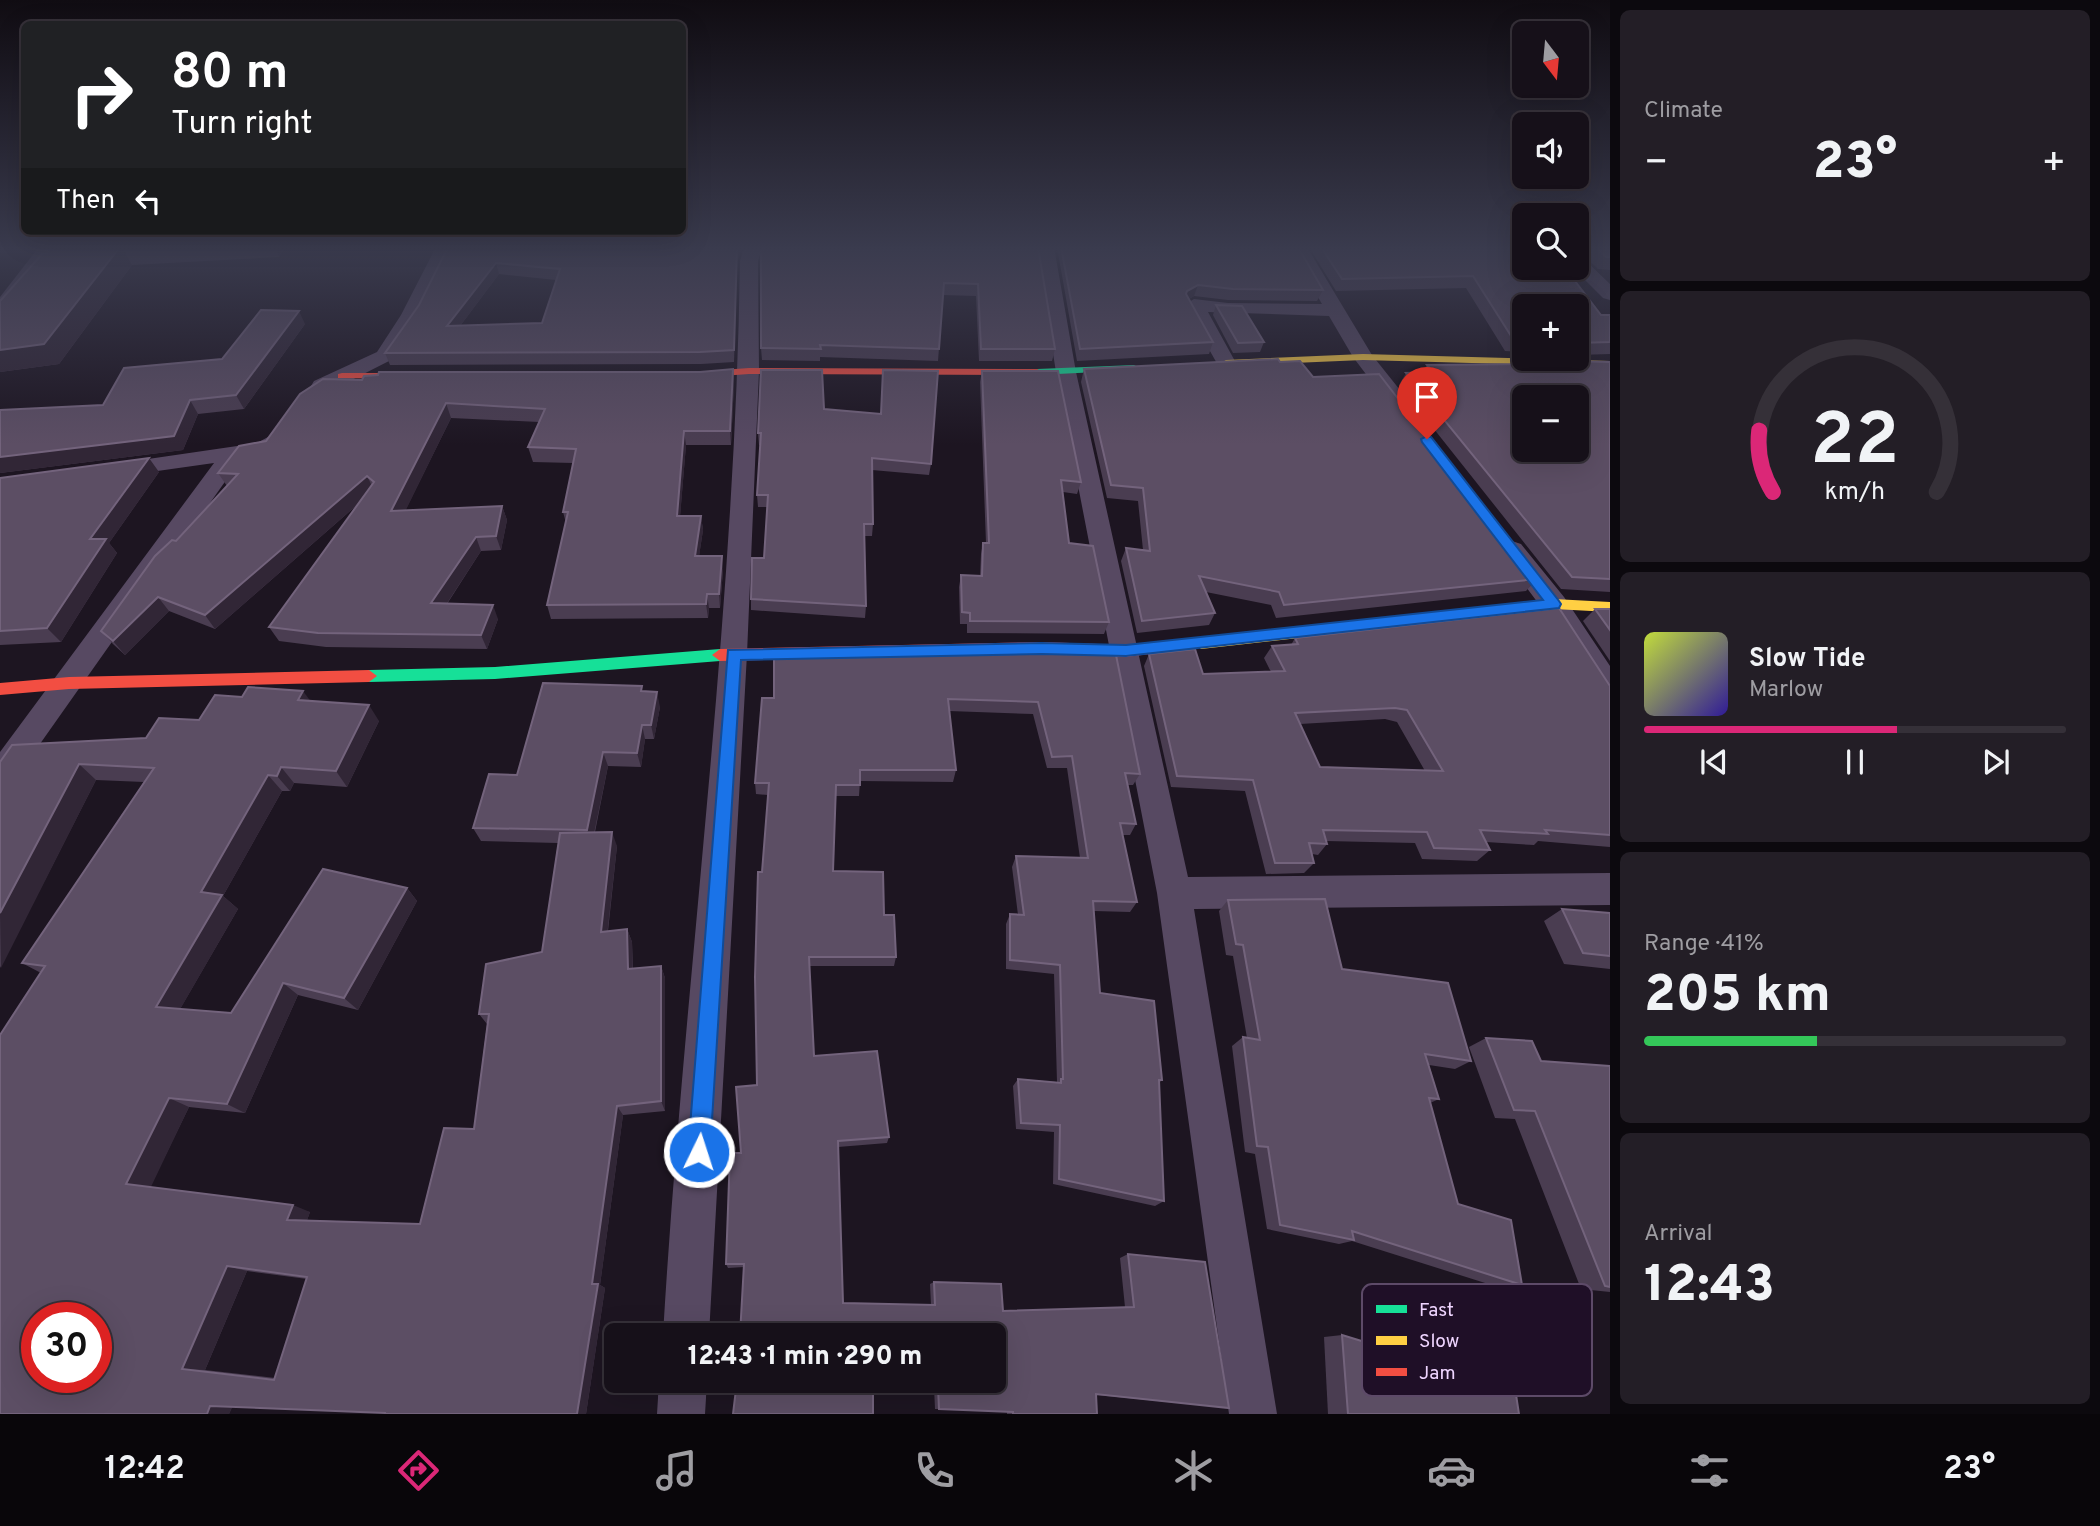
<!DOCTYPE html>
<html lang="en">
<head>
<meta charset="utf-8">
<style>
	body { margin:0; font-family:Overpass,sans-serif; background:#231e26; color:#f1f3f6; height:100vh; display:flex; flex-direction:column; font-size:26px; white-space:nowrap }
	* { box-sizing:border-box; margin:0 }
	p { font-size:23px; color:#9e9da2 }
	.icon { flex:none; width:38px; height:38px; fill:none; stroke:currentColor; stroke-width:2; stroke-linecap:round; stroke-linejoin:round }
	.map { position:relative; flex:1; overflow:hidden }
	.panel { display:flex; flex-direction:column; gap:10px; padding:10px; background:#0c090e; width:490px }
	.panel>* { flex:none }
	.guide { position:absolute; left:21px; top:21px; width:665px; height:214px; border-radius:10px; box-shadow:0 7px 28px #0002,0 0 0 2px #353038; background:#202124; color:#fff; overflow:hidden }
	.needle { width:46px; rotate:164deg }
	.buttons { position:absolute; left:1512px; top:21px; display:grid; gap:14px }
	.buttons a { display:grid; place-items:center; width:77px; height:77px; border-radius:10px; background:#161019; box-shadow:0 7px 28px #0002,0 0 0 2px #353038; font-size:35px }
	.speed { position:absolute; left:21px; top:1302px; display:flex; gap:14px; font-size:35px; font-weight:700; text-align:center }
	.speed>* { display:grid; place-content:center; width:91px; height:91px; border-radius:50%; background:#161019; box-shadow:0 7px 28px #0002,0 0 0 2px #353038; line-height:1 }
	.speed .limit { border:10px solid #d22; background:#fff; color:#111 }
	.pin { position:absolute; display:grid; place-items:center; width:60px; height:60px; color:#fff; margin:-72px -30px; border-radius:50% 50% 50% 0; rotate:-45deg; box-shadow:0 0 7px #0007 }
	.pin .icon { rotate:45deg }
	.me { position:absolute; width:77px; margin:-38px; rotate:4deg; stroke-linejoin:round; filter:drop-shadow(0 0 5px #0008) }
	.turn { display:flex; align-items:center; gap:24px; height:147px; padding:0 35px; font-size:32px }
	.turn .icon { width:91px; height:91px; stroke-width:2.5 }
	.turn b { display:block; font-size:49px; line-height:60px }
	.then { display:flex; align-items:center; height:66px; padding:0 35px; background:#0003; gap:14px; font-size:26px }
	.big { font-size:52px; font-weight:800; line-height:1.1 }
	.panel .widget { flex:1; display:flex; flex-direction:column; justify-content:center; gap:10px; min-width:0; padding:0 24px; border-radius:10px; background:#231e26 }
	.panel .dial { align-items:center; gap:0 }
	.dial svg { height:182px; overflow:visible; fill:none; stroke:#353038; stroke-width:7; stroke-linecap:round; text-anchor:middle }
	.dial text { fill:#f1f3f6; stroke:none }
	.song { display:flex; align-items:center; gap:21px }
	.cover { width:84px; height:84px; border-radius:10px; background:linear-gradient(135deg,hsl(70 70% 55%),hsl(250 70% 35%)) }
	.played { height:7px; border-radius:4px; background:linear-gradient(90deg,#db2777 60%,#353038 60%) }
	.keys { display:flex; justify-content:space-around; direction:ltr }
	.heat { display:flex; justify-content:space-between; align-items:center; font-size:38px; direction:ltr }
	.charge { height:10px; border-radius:5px; background:linear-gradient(90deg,#34c759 41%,#353038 0) }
	.trip { position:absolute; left:604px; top:1323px; width:402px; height:70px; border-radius:10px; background:#161019; box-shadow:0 7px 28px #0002,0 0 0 2px #353038; font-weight:800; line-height:70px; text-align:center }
	.tab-bar { display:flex; height:112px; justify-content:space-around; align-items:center; background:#09060a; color:#9e9da2 }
	.tab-bar .icon { width:49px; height:49px }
	.tab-bar .active { color:#db2777 }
	.tab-bar b { font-size:32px; color:#f1f3f6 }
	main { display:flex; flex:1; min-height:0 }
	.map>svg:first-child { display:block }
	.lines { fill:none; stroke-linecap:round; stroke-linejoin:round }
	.street { fill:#574962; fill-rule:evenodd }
	.fast { fill:#16e098; fill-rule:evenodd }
	.slow { fill:#ffcf43; fill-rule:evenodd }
	.jam { fill:#f24e42; fill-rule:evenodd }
	.wall { fill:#4a3d51; fill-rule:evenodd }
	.shaded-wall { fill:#312636 }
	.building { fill:#5c4e64; stroke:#73637c; stroke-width:2; fill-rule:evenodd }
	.route { fill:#1a73e8; stroke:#114b97; stroke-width:2 }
	.key { fill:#1f0f27; stroke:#5d4a68; stroke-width:2 }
	.key-label { font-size:19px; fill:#efd5ff }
</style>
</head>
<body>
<main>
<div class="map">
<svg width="1610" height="1414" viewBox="0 0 1610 1414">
	<rect width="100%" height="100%" fill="#1d1521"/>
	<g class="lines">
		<g class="street">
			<polygon points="39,247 57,247 7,314 0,316 0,297"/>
			<polygon points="436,247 454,247 421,315 391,360 330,391 314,391 311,386 314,381 377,352 401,315"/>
			<path d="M744,247H762L758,261L759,371L747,654L709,1335H663C684,977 735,620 740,261Z"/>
			<polygon points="1036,247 1054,247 1076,372 1188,877 1610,873 1610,905 1194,909 1277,1414 1229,1414 1157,893 1056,372"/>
			<polygon points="1289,247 1307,247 1372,355 1412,405 1409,410 1393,410 1353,357 1329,316 1208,312 1236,363 1233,367 1219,367 1184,305 1194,299 1228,303 1322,304"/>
			<polygon points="1577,257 1583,258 1610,284 1610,300 1603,298 1573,268 1577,268"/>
			<polygon points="268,437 276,439 279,444 272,454 241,459 11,785 0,789 0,752 214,463 115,477 107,475 103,470 107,465 257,443"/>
			<polygon points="1512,541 1521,544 1564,597 1610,666 1610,701 1600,698 1544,611 1503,556 1499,550 1503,544"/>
			<polygon points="659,1381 707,1381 705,1414 657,1414"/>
		</g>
		<g class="fast">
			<polygon points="1134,365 1140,368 1138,370 1037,375 1031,372 1037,369"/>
			<polygon points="720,649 728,655 720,661 495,679 369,682 361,676 369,670 495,667"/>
		</g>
		<g class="slow">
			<polygon points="1363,354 1610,361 1610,367 1363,360 1226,366 1221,363 1226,360"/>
			<polygon points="1554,599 1610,602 1610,612 1554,609 1201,649 1194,643 1201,637"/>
		</g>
		<g class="jam">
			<polygon points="749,368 1037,369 1043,372 1037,375 749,374 680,379 674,376 680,373"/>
			<polygon points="342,373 417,373 423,376 417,379 338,378 338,374"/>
			<polygon points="1201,637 1206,639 1208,643 1206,647 1126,657 1042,654 720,661 712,655 720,649 1042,642 1126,645"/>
			<polygon points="369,670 377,676 369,682 69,689 0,695 0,683 69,677"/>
		</g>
	</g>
	<g class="wall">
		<polygon points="52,247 285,247 279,257 132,265 59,364 0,372 0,301"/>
		<path d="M448,247H743L737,261L734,362L701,364L390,365L385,353L419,305ZM499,274L556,280L542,323L460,326Z"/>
		<polygon points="1038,247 1055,349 1052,361 979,361 976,296 943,295 938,361 820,357 820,361 762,360 761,348"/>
		<polygon points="1057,247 1298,247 1323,290 1317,301 1228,300 1194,296 1189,299 1213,342 1209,354 1077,361"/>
		<polygon points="1309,247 1524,247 1601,315 1610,315 1610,354 1577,355 1577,306 1524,306 1524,352 1505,351 1466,288 1336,291"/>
		<polygon points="1577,247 1610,247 1610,270 1598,269 1585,256 1581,255 1577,262"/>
		<polygon points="1216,305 1264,342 1260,352 1233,353 1213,315"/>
		<polygon points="305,324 244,409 198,414 183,450 0,473 0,410 103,405 222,359"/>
		<polygon points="1526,360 1610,362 1610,592 1561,589 1399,385 1406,373 1422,372 1427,365 1523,364"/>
		<polygon points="1280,362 1313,377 1537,579 1526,591 1276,618 1271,605 1206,592 1215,613 1209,625 1137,633 1121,561 1126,548 1143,550 1138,501 1107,498 1081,382 1084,369"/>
		<polygon points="733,369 734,383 731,445 686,445 680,516 701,516 703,530 699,556 723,570 720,608 709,608 708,618 551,619 547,605 566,523 563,512 573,463 533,462 528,447 539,422 451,418 405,511 502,506 507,520 501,550 481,551 447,604 498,619 487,649 326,647 279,641 269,627 357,505 215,629 169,611 125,655 113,644 101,631 176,541 227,486 218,473 362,380 700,372"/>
		<polygon points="982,371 1081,482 1077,494 1063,492 1069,543 1109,622 1104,634 967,633 967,624 960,624 959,587 961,575 980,576 981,554 983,543 986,543 980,382"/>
		<polygon points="824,409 931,464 929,475 872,470 873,524 872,536 864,536 866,606 865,618 751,610 751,599 764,558 767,507 758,507 757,495 760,445 759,445 758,433"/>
		<polygon points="159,472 109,543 117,553 61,642 0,645 0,478"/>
		<polygon points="1595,609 1610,609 1610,661 1583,621"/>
		<path d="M1295,638L1610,686V847L1538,841L1534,845L1486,842L1490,850L1477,861L1422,859L1415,843L1326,841L1327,844L1318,855L1312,854L1314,863L1304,873L1266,874L1245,791L1171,787L1144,666L1149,654L1203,674L1271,672L1264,658L1272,646L1291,645ZM1385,719L1397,722L1425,771L1320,767L1300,724Z"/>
		<polygon points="1046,652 1140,774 1133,785 1128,785 1136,824 1130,835 1123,835 1137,902 1130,912 1094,911 1100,993 1162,1080 1159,1083 1164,1201 1155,1206 1053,1184 1054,1132 1016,1129 1013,1086 1018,1079 1057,1082 1054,974 1006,969 1006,924 1010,914 1018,915 1012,867 1016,856 1080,858 1067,768 1047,768 1033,714 949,711 956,770 953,782 860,781 859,796 836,796 833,871 884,915 896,957 894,966 809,966 814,1056 889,1137 887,1143 838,1147 843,1303 931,1305 930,1284 934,1282 1003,1311 1125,1307 1120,1258 1128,1254 1229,1408 1096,1395 1097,1414 1007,1414 1007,1411 935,1409 934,1387 873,1384 737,1381 744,1267 728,1268 726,1264 741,1153 757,1085 762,872 768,795 756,794 755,783 774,698"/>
		<path d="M643,692L660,707L654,739H645L641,767L608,766L595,832L617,846L608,931L627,929L632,942L633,969L661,966L665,978V1111L623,1115L600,1285L605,1288L586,1414H385V1413L232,1407L229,1414H0L41,973L22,963L144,782L96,780L0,968V762L146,738L199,720L311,701L379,721L347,787L294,783L290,791H282L223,896L238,909L180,1009L231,1013L407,888L417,901L358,1010L298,995L245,1113L189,1107L150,1187L310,1212L307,1220L420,1224L474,1129L487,1024L479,1014L542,952L558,843L481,841L473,828L517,775ZM247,1271L307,1279L275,1378L205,1370Z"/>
		<polygon points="1228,900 1342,969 1471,1061 1455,1069 1429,1065 1439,1099 1430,1103 1458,1204 1522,1285 1501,1288 1352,1241 1339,1244 1267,1229 1255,1154 1245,1152 1232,1046 1243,1037 1247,1038 1233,956 1226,955 1219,911"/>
		<polygon points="1562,909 1608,913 1610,912 1610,969 1564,964 1544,921"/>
		<polygon points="1486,1038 1541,1061 1610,1066 1610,1292 1581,1289 1515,1119 1495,1118 1469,1047"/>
		<polygon points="1342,1335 1519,1414 1328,1414 1324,1337"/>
	</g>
	<g class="shaded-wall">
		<polygon points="120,247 122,247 132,265 59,364 0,372 0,350"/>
		<polygon points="275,247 285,247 279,257"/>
		<polygon points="737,247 743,247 737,261 734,362 734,350"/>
		<polygon points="496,263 499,274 451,338 447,326"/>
		<polygon points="1198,285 1194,296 1183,303 1187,291"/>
		<polygon points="299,311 305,324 244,409 236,395"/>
		<polygon points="733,369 734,383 731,445 730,431"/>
		<polygon points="190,400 198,414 183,450 0,473 0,457"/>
		<polygon points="446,403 451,418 398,526 391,511"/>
		<polygon points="684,431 686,445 679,530 677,516"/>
		<polygon points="149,458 159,472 109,543 117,553 61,642 47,628 90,539"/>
		<polygon points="367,476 374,490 215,629 205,615"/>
		<polygon points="502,506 507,520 501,550 496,536"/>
		<polygon points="701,516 703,530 697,570 695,556"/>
		<polygon points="476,537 481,551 438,617 431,603"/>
		<polygon points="722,556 723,570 720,608 719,594"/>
		<polygon points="707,594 709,608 708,618 706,604"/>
		<polygon points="158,597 169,611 125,655 113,641"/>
		<polygon points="493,605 498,619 487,649 481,635"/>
		<polygon points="303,691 315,707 298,700"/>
		<polygon points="657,692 660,707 654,739 651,725"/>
		<polygon points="369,705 379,721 347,787 336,771"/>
		<polygon points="642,725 645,739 641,767 637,753"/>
		<polygon points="603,752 608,766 592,843 587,830"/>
		<polygon points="79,764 96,780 1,968 0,913"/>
		<polygon points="281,767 294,783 290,791 277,776"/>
		<polygon points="268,775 282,791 223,896 238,909 175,1018 156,1007 201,892"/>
		<polygon points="612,832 617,846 606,945 601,932"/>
		<polygon points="407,888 417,901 358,1010 344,998"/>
		<polygon points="627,929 632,942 633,981 628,969"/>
		<polygon points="661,966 665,978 665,1111 661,1101"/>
		<polygon points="283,983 298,995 245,1113 227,1104"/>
		<polygon points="169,1098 189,1107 149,1191 126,1184"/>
		<polygon points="617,1106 623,1115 600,1285 605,1288 586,1414 577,1414 592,1284"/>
		<polygon points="293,1205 310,1212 305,1226 287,1220"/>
		<polygon points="227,1266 247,1271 205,1370 182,1369"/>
		<polygon points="210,1406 233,1406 229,1414 207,1414"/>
	</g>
	<g class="building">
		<polygon points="52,247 120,247 44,344 0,350 0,301 43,253 47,253"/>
		<path d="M448,247H737L734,350L700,352L385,353L419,305ZM496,263L560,269L542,323L447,326Z"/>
		<polygon points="761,247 1038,247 1055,349 981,349 978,284 944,283 939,349 820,345 821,349 761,348"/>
		<polygon points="1061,247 1298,247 1323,290 1233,289 1198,285 1187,291 1186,294 1213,342 1080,349"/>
		<polygon points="1321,247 1524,247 1524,268 1565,268 1601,315 1610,315 1610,342 1577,343 1577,306 1524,306 1524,339 1513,339 1473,276 1342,279"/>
		<polygon points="1577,247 1582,247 1582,254 1577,253"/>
		<polygon points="1596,247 1610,247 1610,257 1606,257"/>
		<polygon points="1216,305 1242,306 1264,342 1238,343"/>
		<polygon points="261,310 299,311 236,395 190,400 174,436 0,457 0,410 103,405 124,368 222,359"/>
		<polygon points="1278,359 1280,362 1300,361 1313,377 1379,374 1537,579 1284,605 1279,592 1199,576 1215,613 1142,621 1126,548 1150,551 1143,488 1111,485 1084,369"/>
		<path d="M1526,360L1610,362V579L1572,577L1406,373L1433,372L1427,365L1529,364ZM1524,397H1577V450H1524Z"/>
		<polygon points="733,369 730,431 684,431 677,516 701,516 695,556 722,556 719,594 707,594 706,604 547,605 568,512 563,512 576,449 528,447 545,409 446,403 391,511 502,506 496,536 476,537 431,603 493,605 481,635 318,633 269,627 374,482 367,476 205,615 158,597 113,641 101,631 155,556 172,540 176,541 238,474 218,473 239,446 266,441 300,394 323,379 362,380 364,376 378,375 379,372 700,372"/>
		<polygon points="761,370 822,370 824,409 881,414 883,370 938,371 931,464 872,458 873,524 864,524 866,606 751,599 752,558 764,558 768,495 757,495 761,433 758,433"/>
		<polygon points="982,371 1058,371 1081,482 1061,480 1069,543 1093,546 1109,622 970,621 970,613 962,612 961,575 982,576 983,543 989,543"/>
		<polygon points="149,458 90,539 106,539 47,628 0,631 0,478"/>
		<path d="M1559,608L1610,686V835L1545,830L1548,834L1480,830L1490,850L1434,848L1427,832L1323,830L1327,844L1309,843L1314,863H1275L1253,780L1177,776L1149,654L1195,649L1203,674L1285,671L1272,646L1298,644L1295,638ZM1395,708L1407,710L1443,771L1320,767L1295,713Z"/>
		<polygon points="1595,609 1610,609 1610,630"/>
		<polygon points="1046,652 1116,655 1140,774 1125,773 1136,824 1120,823 1137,902 1093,901 1100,993 1154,1001 1162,1080 1159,1080 1164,1201 1059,1179 1060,1125 1021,1123 1018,1079 1061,1083 1061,1079 1063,1079 1060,965 1010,960 1010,914 1024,915 1016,856 1088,858 1072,756 1052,757 1038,702 948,699 956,770 860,770 860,785 836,785 833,871 883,872 884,915 894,915 896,957 809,957 814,1056 877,1051 889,1137 838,1141 843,1303 935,1305 934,1282 1001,1284 1003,1311 1134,1307 1128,1254 1205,1262 1229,1408 1096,1394 1097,1414 1013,1414 1013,1412 939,1409 938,1387 873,1383 873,1414 733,1414 737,1381 994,1381 994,1335 740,1335 744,1264 726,1264 730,1153 741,1153 736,1087 757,1085 755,977 758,872 762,872 769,783 755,783 762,698 774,698 774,657"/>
		<polygon points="543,683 642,686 641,691 657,692 651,725 642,725 637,753 603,752 587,830 473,828 489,774 517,775"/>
		<path d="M248,687L303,691L298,700L369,705L336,771L281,767L277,776L268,775L201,892L222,895L156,1007L231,1013L323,869L407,888L344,998L283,983L227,1104L169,1098L126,1184L293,1205L287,1220L420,1224L444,1128L474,1129L489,1014H479L486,964L542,952L560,833L612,832L601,932L627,929L628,969L661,966V1101L617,1106L592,1284H598L577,1414H385V1413L210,1406L207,1414H0V1035L45,966L22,963L154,768L79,764L0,913V762L12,745L146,738L159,718L199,720L215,695L242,697ZM227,1266L307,1277L274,1380L182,1369ZM37,1318H96V1377H37Z"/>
		<polygon points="1325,899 1342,969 1448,983 1471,1061 1425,1054 1439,1099 1429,1098 1458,1204 1511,1220 1522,1285 1352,1231 1354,1240 1280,1225 1268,1147 1257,1146 1243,1037 1260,1040 1243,945 1236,944 1228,900"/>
		<polygon points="1562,909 1610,913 1610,956 1583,953"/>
		<polygon points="1486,1038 1532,1041 1541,1061 1610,1066 1610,1287 1605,1286 1535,1111 1514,1110"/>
		<polygon points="1342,1335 1515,1388 1519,1414 1348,1414"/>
	</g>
	<linearGradient id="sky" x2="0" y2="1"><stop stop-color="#100c12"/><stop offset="0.56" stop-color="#3a3b4e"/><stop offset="1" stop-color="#3a3b4e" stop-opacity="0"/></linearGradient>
	<rect width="1610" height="445" fill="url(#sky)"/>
	<polygon class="route" points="1427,436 1431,437 1559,601 1561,604 1559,608 1126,656 1042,654 741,660 710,1152 707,1159 699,1163 691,1159 688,1152 728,650 1042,643 1126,645 1543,600 1422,442 1421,439"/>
	<rect x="1362" y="1284" width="230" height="112" rx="10" class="key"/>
	<rect x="1376" y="1305" width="31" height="8" fill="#16e098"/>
	<rect x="1376" y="1336" width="31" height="9" fill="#ffcf43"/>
	<rect x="1376" y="1368" width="31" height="8" fill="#f24e42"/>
	<g class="key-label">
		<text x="1419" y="1316">Fast</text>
		<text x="1419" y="1347">Slow</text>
		<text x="1419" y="1379">Jam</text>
	</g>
</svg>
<div class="buttons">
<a><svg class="needle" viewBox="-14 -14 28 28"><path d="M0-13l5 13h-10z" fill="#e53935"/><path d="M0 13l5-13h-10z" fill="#9e9da2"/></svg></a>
<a><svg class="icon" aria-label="sound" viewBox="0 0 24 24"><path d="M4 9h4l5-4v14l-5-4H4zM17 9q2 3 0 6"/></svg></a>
<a><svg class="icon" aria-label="search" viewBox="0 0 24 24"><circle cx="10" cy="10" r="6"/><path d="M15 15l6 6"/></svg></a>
<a>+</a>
<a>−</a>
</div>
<div class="speed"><div class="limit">30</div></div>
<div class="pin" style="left:1427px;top:439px;background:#d93025"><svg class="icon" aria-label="arrive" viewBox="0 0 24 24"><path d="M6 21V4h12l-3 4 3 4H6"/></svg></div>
<svg class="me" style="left:699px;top:1152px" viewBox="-20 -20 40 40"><circle r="17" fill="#1a73e8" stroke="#fff" stroke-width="3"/><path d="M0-11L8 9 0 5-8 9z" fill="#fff"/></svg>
<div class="trip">12:43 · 1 min · 290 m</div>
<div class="guide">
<div class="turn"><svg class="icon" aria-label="right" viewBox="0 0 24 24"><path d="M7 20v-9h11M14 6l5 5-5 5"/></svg><div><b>80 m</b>Turn right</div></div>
<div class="then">Then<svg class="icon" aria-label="left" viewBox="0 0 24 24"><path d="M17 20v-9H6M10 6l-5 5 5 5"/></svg></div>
</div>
</div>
<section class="panel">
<div class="widget"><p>Climate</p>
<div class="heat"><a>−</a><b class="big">23°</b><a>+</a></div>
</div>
<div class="widget dial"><svg viewBox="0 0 100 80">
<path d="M14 69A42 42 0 1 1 86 69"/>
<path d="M14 69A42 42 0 0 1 8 42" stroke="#db2777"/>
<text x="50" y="56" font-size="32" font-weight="700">22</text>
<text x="50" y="72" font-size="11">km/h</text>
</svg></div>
<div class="widget">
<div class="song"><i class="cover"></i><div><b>Slow Tide</b><p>Marlow</p></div></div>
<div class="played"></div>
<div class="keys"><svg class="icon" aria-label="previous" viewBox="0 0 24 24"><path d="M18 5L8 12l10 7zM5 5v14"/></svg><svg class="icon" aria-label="pause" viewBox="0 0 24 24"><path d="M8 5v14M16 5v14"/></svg><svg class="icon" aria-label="next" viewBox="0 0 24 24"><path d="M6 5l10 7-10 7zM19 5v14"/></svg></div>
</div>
<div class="widget"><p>Range · 41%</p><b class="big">205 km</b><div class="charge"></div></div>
<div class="widget"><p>Arrival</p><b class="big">12:43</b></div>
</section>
</main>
<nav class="tab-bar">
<b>12:42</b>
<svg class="icon active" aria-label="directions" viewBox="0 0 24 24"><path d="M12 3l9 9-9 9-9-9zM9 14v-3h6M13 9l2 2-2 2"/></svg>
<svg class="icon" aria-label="music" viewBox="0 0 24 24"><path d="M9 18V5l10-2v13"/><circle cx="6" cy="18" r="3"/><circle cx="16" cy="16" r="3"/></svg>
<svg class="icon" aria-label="phone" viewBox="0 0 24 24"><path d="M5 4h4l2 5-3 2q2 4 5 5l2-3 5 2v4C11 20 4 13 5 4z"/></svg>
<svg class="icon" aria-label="climate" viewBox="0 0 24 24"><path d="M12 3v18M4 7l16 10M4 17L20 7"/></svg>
<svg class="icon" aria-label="car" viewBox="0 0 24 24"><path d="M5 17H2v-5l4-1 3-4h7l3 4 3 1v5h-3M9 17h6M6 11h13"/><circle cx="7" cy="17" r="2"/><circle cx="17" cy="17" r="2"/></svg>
<svg class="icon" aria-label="filters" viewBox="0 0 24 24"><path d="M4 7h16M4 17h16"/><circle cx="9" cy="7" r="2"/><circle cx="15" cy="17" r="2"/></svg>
<b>23°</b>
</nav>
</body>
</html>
